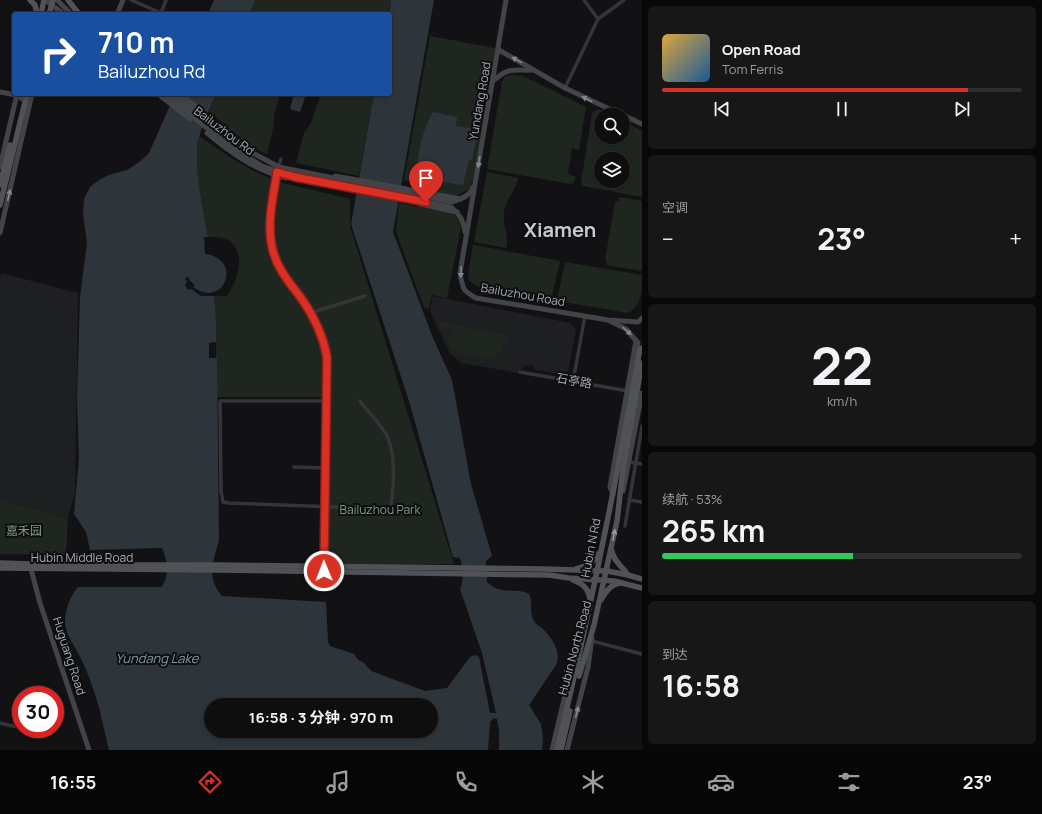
<!DOCTYPE html>
<html lang="zh">
<head>
<meta charset="utf-8">
<style>
	body { margin:0; font-family:Manrope,"Noto Sans SC",sans-serif; background:#171718; color:#f1f3f6; height:100vh; display:flex; flex-direction:column; font-size:15px; white-space:nowrap }
	* { box-sizing:border-box; margin:0 }
	p { font-size:13px; color:#9b9c9e }
	.icon { flex:none; width:22px; height:22px; fill:none; stroke:currentColor; stroke-width:2; stroke-linecap:round; stroke-linejoin:round }
	.map { position:relative; flex:1; overflow:hidden }
	.drawer { display:flex; flex-direction:column; gap:6px; padding:6px; background:#080808; width:400px }
	.drawer>* { flex:none }
	.hud { position:absolute; left:12px; top:12px; width:380px; height:84px; border-radius:4px; box-shadow:0 2px 6px #0003,0 0 0 1px #2e2e2f; background:#1a4fa0; color:#fff; overflow:hidden }
	.controls { position:absolute; left:594px; top:108px; display:grid; gap:8px }
	.controls a { display:grid; place-items:center; width:36px; height:36px; border-radius:50%; background:#0e0e0f; box-shadow:0 2px 6px #0003,0 0 0 1px #2e2e2f; font-size:20px }
	.speed { position:absolute; left:12px; top:686px; display:flex; gap:8px; font-size:20px; font-weight:700; text-align:center }
	.speed>* { display:grid; place-content:center; width:52px; height:52px; border-radius:50%; background:#0e0e0f; box-shadow:0 2px 6px #0003,0 0 0 1px #2e2e2f; line-height:1 }
	.speed .limit { border:6px solid #d22; background:#fff; color:#111 }
	.pin { position:absolute; display:grid; place-items:center; width:34px; height:34px; color:#fff; margin:-41px -17px; border-radius:50% 50% 50% 0; rotate:-45deg; box-shadow:0 0 4px #0007 }
	.pin .icon { rotate:45deg }
	.me { position:absolute; width:44px; margin:-22px; rotate:359deg; stroke-linejoin:round; filter:drop-shadow(0 0 3px #0008) }
	.turn { display:flex; align-items:center; gap:14px; height:84px; padding:0 20px; font-size:18px }
	.turn .icon { width:52px; height:52px; stroke-width:2.5 }
	.turn b { display:block; font-size:28px; line-height:34px }
	.big { font-size:30px; font-weight:700; line-height:1.1 }
	.drawer .widget { flex:1; display:flex; flex-direction:column; justify-content:center; gap:6px; min-width:0; padding:0 14px; border-radius:6px; background:#171718 }
	.drawer .dial { align-items:center; gap:0 }
	.dial b { font-size:52px; line-height:1 }
	.song { display:flex; align-items:center; gap:12px }
	.cover { width:48px; height:48px; border-radius:6px; background:linear-gradient(135deg,hsl(40 70% 55%),hsl(210 70% 35%)) }
	.played { height:4px; border-radius:2px; background:linear-gradient(90deg,#d93025 85%,#2e2e2f 85%) }
	.keys { display:flex; justify-content:space-around; direction:ltr }
	.heat { display:flex; justify-content:space-between; align-items:center; font-size:22px; direction:ltr }
	.charge { height:6px; border-radius:3px; background:linear-gradient(90deg,#34c759 53%,#2e2e2f 0) }
	.trip { position:absolute; left:204px; top:698px; width:234px; height:40px; border-radius:20px; background:#0e0e0f; box-shadow:0 2px 6px #0003,0 0 0 1px #2e2e2f; font-weight:700; line-height:40px; text-align:center }
	.menu { display:flex; height:64px; justify-content:space-around; align-items:center; background:#060606; color:#9b9c9e }
	.menu .icon { width:28px; height:28px }
	.menu .active { color:#d93025 }
	.menu b { font-size:18px; color:#f1f3f6 }
	main { display:flex; flex:1; min-height:0 }
	.map>svg:first-child { display:block }
	.built { fill:#1e1f21 }
	.green { fill:#1f2620; fill-rule:evenodd }
	.water { fill:#2d353b; fill-rule:evenodd }
	.lines { fill:none; stroke-linecap:round; stroke-linejoin:round }
	.street { stroke:#343539; stroke-width:3.5 }
	.secondary { stroke:#424448; stroke-width:5 }
	.primary { stroke:#505257; stroke-width:5.5 }
	.oneway { fill:#82868e }
	.oneway2 { fill:#9498a1 }
	.route-casing { stroke:#8d1f18; stroke-width:10 }
	.route { stroke:#d93025; stroke-width:7 }
	.labels { text-anchor:middle; stroke-width:4; stroke-linejoin:round; paint-order:stroke }
	.street-label { font-size:12px; fill:#a5aab3; stroke:#0d0e0f }
	.park-label { font-size:12px; fill:#7d9d7e; stroke:#0d0e0f }
	.water-label { font-size:13px; font-style:italic; fill:#7e99ac; stroke:#0d0e0f }
	.town-label { font-size:20px; font-weight:bold; fill:#c6c9d0; stroke:#0d0e0f }
</style>
</head>
<body>
<main>
<div class="map">
<svg width="642" height="750" viewBox="0 0 642 750">
	<rect width="100%" height="100%" fill="#121214"/>
	<g class="built">
		<polygon points="1,273 78,293 75,492 68,519 0,499 0,278"/>
		<polygon points="433,296 570,323 576,330 568,372 564,375 535,370 533,366 530,365 524,366 520,370 518,370 518,373 461,363 450,354 430,311"/>
	</g>
	<g class="green">
		<polygon points="255,0 391,0 388,14 249,14"/>
		<polygon points="430,36 495,48 474,176 470,188 457,196 411,187 412,182 404,180"/>
		<polygon points="511,75 523,76 586,107 579,150 572,148 568,174 576,177 574,182 571,184 487,169 502,82 505,77"/>
		<polygon points="216,94 280,94 274,114 274,124 267,154 250,146 209,111"/>
		<polygon points="321,94 374,94 359,176 296,163 304,133 311,123"/>
		<path d="M598,109L610,115H601V137H623V121L642,131V197L583,186L581,183L592,113ZM601,159H623V181H601Z"/>
		<path d="M199,136C223,153 246,169 274,180C269,204 263,228 269,253C274,268 286,282 295,294C310,316 325,339 326,366C327,376 326,387 325,397H216V321L214,296H227C237,281 247,256 230,241C225,237 214,237 208,237C204,206 189,166 199,136Z"/>
		<path d="M487,172L518,178C516,191 505,200 504,213C502,226 510,236 506,248L474,242Z"/>
		<polygon points="279,182 350,199 350,226 454,564 324,566 331,367 328,344 313,317 308,304 287,281 277,261 273,233 274,207"/>
		<polygon points="619,197 642,201 642,271 606,265 607,262 605,260 615,202 619,201"/>
		<polygon points="399,203 452,213 458,219 461,227 447,298 432,295 429,309 424,307 399,240 396,230"/>
		<polygon points="473,245 560,261 551,300 480,288 469,281 468,274"/>
		<path d="M565,262L642,275C642,292 642,305 628,313L557,301Z"/>
		<path d="M440,322L507,335L506,341L502,340V349L495,357C487,359 456,355 451,348C448,345 448,340 449,336L454,330L440,327Z"/>
		<polygon points="0,499 68,519 66,555 0,554"/>
	</g>
	<g class="water">
		<polygon points="214,0 255,0 249,14 208,14"/>
		<path d="M391,0H434L393,232L433,338L452,380L471,484L492,556L486,561L487,582C503,597 516,586 529,594C533,602 529,613 534,621C536,625 540,626 543,629C552,638 562,652 556,665L529,705L541,724L543,739L542,750H499V730L497,719L494,718L490,722L488,750H109C104,729 100,708 93,688C89,677 85,666 80,657C75,645 66,636 65,623C65,609 70,597 78,587H162C170,572 168,563 162,548L90,550L86,532L74,514L79,458L77,399L80,297L87,243L83,214L84,199L90,187L99,180L109,175L127,170L138,163L149,153L175,94H216L203,124L197,144V169L199,188L208,237H204L205,254C244,259 224,310 193,287L195,286L191,281H190L188,277L185,278L187,282L185,285L188,290L191,289L201,296H214L216,321V342L209,343V358H217L219,541C213,561 206,578 222,596L326,602L328,642L330,646L354,654L358,660L363,662L371,671L425,691L447,688L470,657L475,655L479,657L490,713H496L482,653L460,589C464,582 463,565 460,558L453,557L409,401L351,224L374,94H390V14H389ZM211,705H431V731H211Z"/>
		<polygon points="294,94 306,94 300,112 290,109"/>
		<path d="M433,112L457,117L456,126L478,129L472,160H469L463,185L415,178C419,153 420,135 433,112Z"/>
	</g>
	<g class="lines">
		<g class="street">
			<polyline points="131,0 161,13 166,0"/>
			<polyline points="584,0 598,19"/>
			<polyline points="565,88 598,19 624,0"/>
			<polyline points="278,168 281,159"/>
			<path d="M277,174C272,199 266,226 273,252C279,270 291,283 302,299C314,316 323,336 327,357L324,568"/>
			<polyline points="310,313 365,296"/>
			<polyline points="520,372 628,391"/>
			<polyline points="573,381 585,316"/>
			<path d="M327,401H220L221,491L223,502L229,503L390,509C394,489 396,457 388,438C383,426 368,412 360,401"/>
			<polyline points="628,462 642,464"/>
			<polyline points="294,467 325,468"/>
			<polyline points="629,500 642,502"/>
			<polyline points="625,526 642,426"/>
			<polyline points="592,641 642,654"/>
			<polyline points="0,723 21,728"/>
			<polyline points="26,729 45,733"/>
		</g>
		<g class="secondary">
			<polyline points="45,0 64,14"/>
			<polyline points="57,0 71,14"/>
			<path d="M506,0L460,273C463,289 462,290 476,298L608,320L638,322L642,318"/>
			<polyline points="117,14 123,0"/>
			<polyline points="499,50 565,88 622,115"/>
			<path d="M492,82C509,66 513,71 533,70"/>
			<polyline points="0,92 16,95 22,99"/>
			<polyline points="158,94 190,119"/>
			<path d="M165,94L224,142L262,166L295,177L451,207C459,213 464,222 465,232"/>
			<path d="M172,94L232,142L279,167L452,202C461,199 470,196 473,187"/>
			<polyline points="181,94 223,130"/>
			<polyline points="623,115 642,124"/>
			<path d="M207,133C230,152 256,171 286,178"/>
			<polyline points="0,167 17,94"/>
			<polyline points="335,176 461,199"/>
			<polyline points="420,204 457,212"/>
			<polyline points="0,233 32,94"/>
			<polyline points="610,321 626,329 638,343"/>
			<polyline points="623,491 642,393"/>
			<polyline points="613,494 610,487 636,341"/>
			<polyline points="31,569 40,603 89,750"/>
			<polyline points="552,750 575,653 581,642"/>
			<polyline points="567,750 588,667 592,638"/>
		</g>
		<g class="primary">
			<polyline points="30,0 35,5 37,14"/>
			<polyline points="68,0 79,14"/>
			<polyline points="41,14 44,0"/>
			<polyline points="49,14 53,0"/>
			<polyline points="0,185 10,145"/>
			<polyline points="0,205 27,94"/>
			<path d="M612,551C614,562 622,566 628,575"/>
			<polyline points="0,563 58,565 218,565 544,569 607,571 628,575 642,579"/>
			<polyline points="0,568 218,570 549,575 569,578 614,581 642,588"/>
			<path d="M576,569C586,566 594,563 599,553"/>
			<path d="M573,580C583,584 588,588 590,599"/>
			<path d="M601,600C606,591 611,584 621,583"/>
			<polyline points="579,676 594,625 617,521 623,469 642,363"/>
			<path d="M557,750C589,617 616,483 640,348"/>
			<polyline points="561,750 570,711"/>
		</g>
	</g>
	<defs><path id="oneway-solid" d="M-6-.8H1V-3.2L6.5 0L1 3.2V.8H-6Z"/></defs>
	<g class="oneway">
		<use href="#oneway-solid" transform="translate(517 60) rotate(-151)"/>
		<use href="#oneway-solid" transform="translate(587 99) rotate(-153)"/>
		<use href="#oneway-solid" transform="translate(479 162) rotate(99)"/>
		<use href="#oneway-solid" transform="translate(9 195) rotate(-77)"/>
		<use href="#oneway-solid" transform="translate(461 272) rotate(92)"/>
		<use href="#oneway-solid" transform="translate(627 331) rotate(41)"/>
		<use href="#oneway-solid" transform="translate(577 712) rotate(-76)"/>
	</g>
	<use class="oneway2" href="#oneway-solid" transform="translate(614 535) rotate(-79)"/>
	<g class="lines">
		<defs>
			<path id="route" d="M324,571L327,357C323,336 314,316 301,298C290,283 278,270 273,251C266,225 273,198 277,172L295,177L426,202"/>
		</defs>
		<use href="#route" class="route-casing"/>
		<use href="#route" class="route"/>
	</g>
	<g class="labels">
		<g class="street-label">
			<text transform="translate(480 101) rotate(-80)" y="4">Yundang Road</text>
			<text transform="translate(224 131) rotate(37)" y="4">Bailuzhou Rd</text>
			<text transform="translate(523 295) rotate(10)" y="4">Bailuzhou Road</text>
			<text transform="translate(574 381) rotate(10)" y="4">石亭路</text>
			<text transform="translate(591 548) rotate(-79)" y="4">Hubin N Rd</text>
			<text x="82" y="562">Hubin Middle Road</text>
			<text transform="translate(575 648) rotate(-75)" y="4">Hubin North Road</text>
			<text transform="translate(69 656) rotate(72)" y="4">Huguang Road</text>
		</g>
		<g class="park-label">
			<text x="380" y="514">Bailuzhou Park</text>
			<text x="24" y="535">嘉禾园</text>
		</g>
		<g class="water-label">
			<text x="157" y="663">Yundang Lake</text>
		</g>
		<g class="town-label">
			<text x="560" y="237">Xiamen</text>
		</g>
	</g>
</svg>
<div class="controls">
<a><svg class="icon" aria-label="search" viewBox="0 0 24 24"><circle cx="10" cy="10" r="6"/><path d="M15 15l6 6"/></svg></a>
<a><svg class="icon" aria-label="layers" viewBox="0 0 24 24"><path d="M12 4l9 5-9 5-9-5zM3 14l9 5 9-5"/></svg></a>
</div>
<div class="speed"><div class="limit">30</div></div>
<div class="pin" style="left:426px;top:202px;background:#d93025"><svg class="icon" aria-label="arrive" viewBox="0 0 24 24"><path d="M6 21V4h12l-3 4 3 4H6"/></svg></div>
<svg class="me" style="left:324px;top:571px" viewBox="-20 -20 40 40"><circle r="17" fill="#d93025" stroke="#fff" stroke-width="3"/><path d="M0-11L8 9 0 5-8 9z" fill="#fff"/></svg>
<div class="trip">16:58 · 3 分钟 · 970 m</div>
<div class="hud">
<div class="turn"><svg class="icon" aria-label="right" viewBox="0 0 24 24"><path d="M7 20v-9h11M14 6l5 5-5 5"/></svg><div><b>710 m</b>Bailuzhou Rd</div></div>
</div>
</div>
<section class="drawer">
<div class="widget">
<div class="song"><i class="cover"></i><div><b>Open Road</b><p>Tom Ferris</p></div></div>
<div class="played"></div>
<div class="keys"><svg class="icon" aria-label="previous" viewBox="0 0 24 24"><path d="M18 5L8 12l10 7zM5 5v14"/></svg><svg class="icon" aria-label="pause" viewBox="0 0 24 24"><path d="M8 5v14M16 5v14"/></svg><svg class="icon" aria-label="next" viewBox="0 0 24 24"><path d="M6 5l10 7-10 7zM19 5v14"/></svg></div>
</div>
<div class="widget"><p>空调</p>
<div class="heat"><a>−</a><b class="big">23°</b><a>+</a></div>
</div>
<div class="widget dial"><b>22</b><p>km/h</p></div>
<div class="widget"><p>续航 · 53%</p><b class="big">265 km</b><div class="charge"></div></div>
<div class="widget"><p>到达</p><b class="big">16:58</b></div>
</section>
</main>
<nav class="menu">
<b>16:55</b>
<svg class="icon active" aria-label="directions" viewBox="0 0 24 24"><path d="M12 3l9 9-9 9-9-9zM9 14v-3h6M13 9l2 2-2 2"/></svg>
<svg class="icon" aria-label="music" viewBox="0 0 24 24"><path d="M9 18V5l10-2v13"/><circle cx="6" cy="18" r="3"/><circle cx="16" cy="16" r="3"/></svg>
<svg class="icon" aria-label="phone" viewBox="0 0 24 24"><path d="M5 4h4l2 5-3 2q2 4 5 5l2-3 5 2v4C11 20 4 13 5 4z"/></svg>
<svg class="icon" aria-label="climate" viewBox="0 0 24 24"><path d="M12 3v18M4 7l16 10M4 17L20 7"/></svg>
<svg class="icon" aria-label="car" viewBox="0 0 24 24"><path d="M5 17H2v-5l4-1 3-4h7l3 4 3 1v5h-3M9 17h6M6 11h13"/><circle cx="7" cy="17" r="2"/><circle cx="17" cy="17" r="2"/></svg>
<svg class="icon" aria-label="filters" viewBox="0 0 24 24"><path d="M4 7h16M4 17h16"/><circle cx="9" cy="7" r="2"/><circle cx="15" cy="17" r="2"/></svg>
<b>23°</b>
</nav>
</body>
</html>
